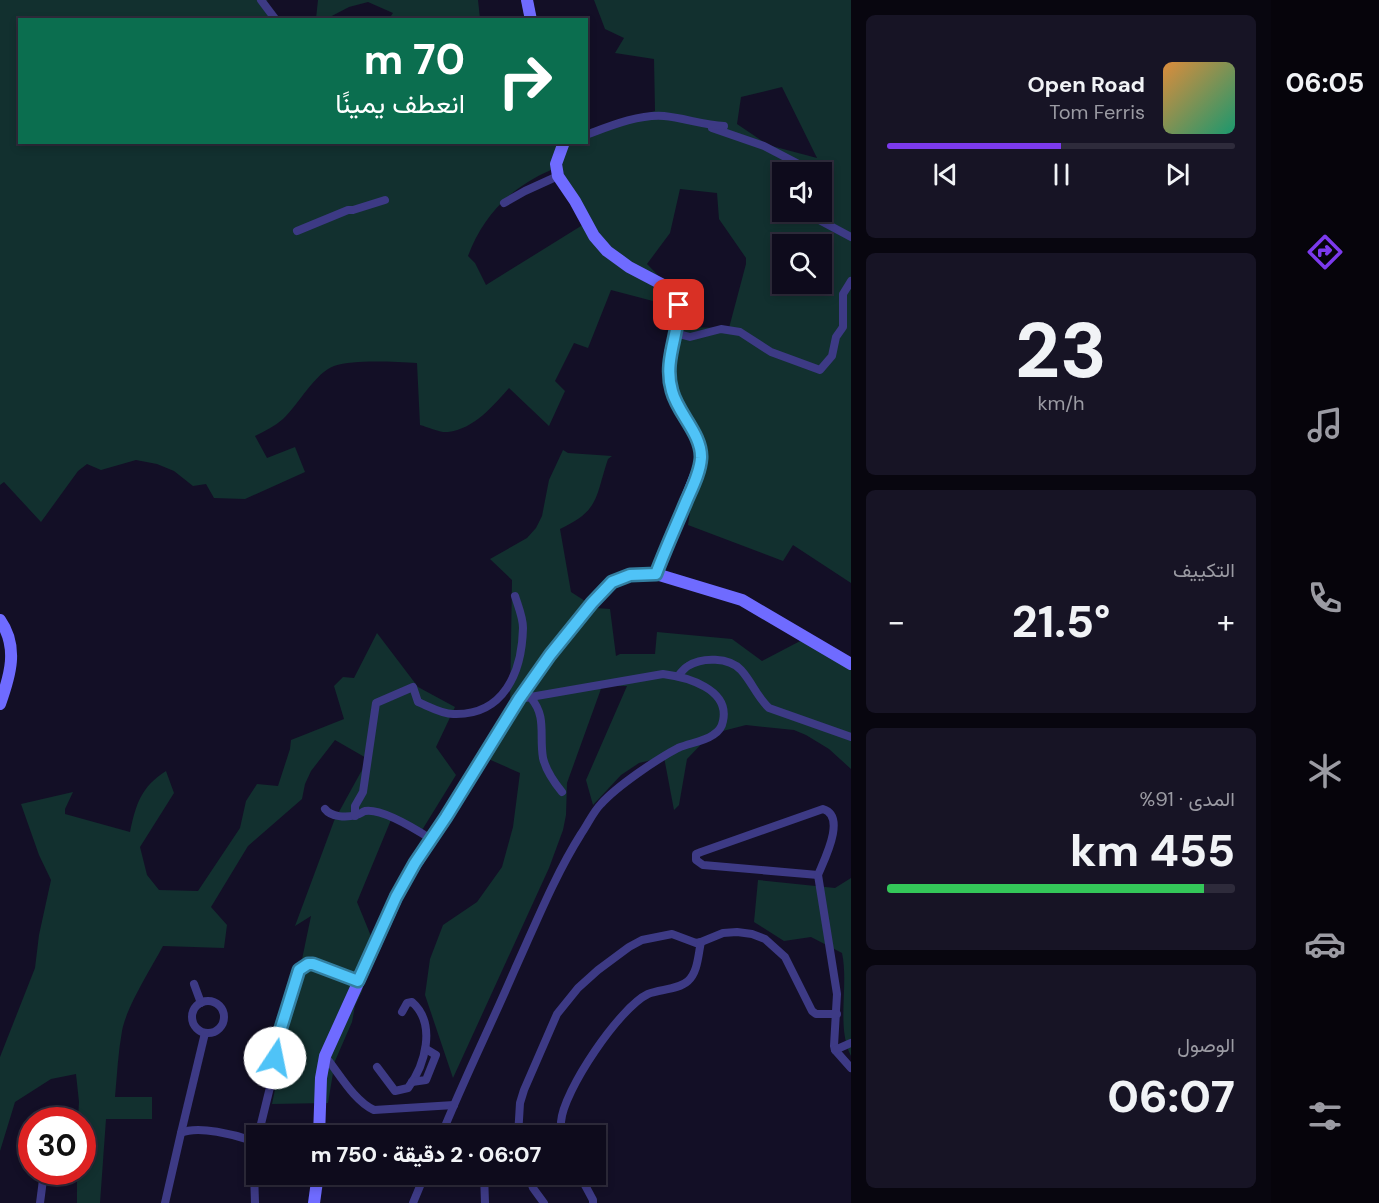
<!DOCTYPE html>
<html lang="ar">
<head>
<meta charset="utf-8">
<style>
	body { margin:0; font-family:"DM Sans",Vazirmatn,sans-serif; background:#171425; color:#f1f3f6; direction:rtl; height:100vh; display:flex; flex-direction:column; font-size:22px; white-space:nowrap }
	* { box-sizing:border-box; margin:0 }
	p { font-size:20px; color:#9b9ba3 }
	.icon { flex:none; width:33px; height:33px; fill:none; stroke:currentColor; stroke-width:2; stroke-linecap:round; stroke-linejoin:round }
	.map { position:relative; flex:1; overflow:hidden; direction:ltr }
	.details { display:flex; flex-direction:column; gap:15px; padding:15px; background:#08060f; width:420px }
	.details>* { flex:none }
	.guide { position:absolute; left:18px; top:18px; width:570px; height:126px; border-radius:0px; box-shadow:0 3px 9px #0003,0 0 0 2px #2e2b3b; direction:rtl; background:#0b6e4f; color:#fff; overflow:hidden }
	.fabs { position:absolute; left:772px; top:162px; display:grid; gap:12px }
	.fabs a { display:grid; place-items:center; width:60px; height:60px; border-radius:0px; background:#0e0b1c; box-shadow:0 3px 9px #0003,0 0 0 2px #2e2b3b; font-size:30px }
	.speed { position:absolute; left:18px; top:1107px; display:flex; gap:12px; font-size:30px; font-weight:700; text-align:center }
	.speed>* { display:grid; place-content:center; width:78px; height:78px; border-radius:50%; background:#0e0b1c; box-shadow:0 3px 9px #0003,0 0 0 2px #2e2b3b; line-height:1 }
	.speed .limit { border:9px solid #d22; background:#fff; color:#111 }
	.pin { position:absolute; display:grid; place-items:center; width:51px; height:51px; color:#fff; margin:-26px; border-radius:12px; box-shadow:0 3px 9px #0006 }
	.me { position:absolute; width:66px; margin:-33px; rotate:11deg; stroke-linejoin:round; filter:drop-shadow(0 0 4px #0008) }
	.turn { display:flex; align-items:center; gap:21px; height:126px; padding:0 24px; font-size:27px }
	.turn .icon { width:78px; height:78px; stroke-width:2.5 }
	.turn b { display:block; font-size:42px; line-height:51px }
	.big { font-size:45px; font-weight:800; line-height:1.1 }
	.details .widget { flex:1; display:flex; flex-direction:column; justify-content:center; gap:9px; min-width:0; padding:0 21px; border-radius:9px; background:#171425 }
	.details .dial { align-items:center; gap:0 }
	.dial b { font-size:78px; line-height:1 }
	.song { display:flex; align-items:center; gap:18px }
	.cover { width:72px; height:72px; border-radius:9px; background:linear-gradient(135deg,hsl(30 70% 55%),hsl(160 70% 35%)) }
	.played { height:6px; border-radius:3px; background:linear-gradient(90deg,#7c3aed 50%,#2e2b3b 50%) }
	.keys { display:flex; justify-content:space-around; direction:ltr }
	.heat { display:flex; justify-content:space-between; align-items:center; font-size:33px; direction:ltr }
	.charge { height:9px; border-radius:4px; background:linear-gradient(90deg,#34c759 91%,#2e2b3b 0) }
	.trip { position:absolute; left:246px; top:1125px; width:360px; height:60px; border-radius:0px; background:#0e0b1c; box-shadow:0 3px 9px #0003,0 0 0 2px #2e2b3b; font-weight:800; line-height:60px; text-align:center; direction:rtl }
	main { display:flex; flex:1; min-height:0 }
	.dock { display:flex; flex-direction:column; width:108px; justify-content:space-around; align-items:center; background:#06040b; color:#9b9ba3 }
	.dock .icon { width:42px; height:42px }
	.dock .selected { color:#7c3aed }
	.dock b { font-size:27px; color:#f1f3f6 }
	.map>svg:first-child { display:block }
	.green { fill:#12302f; fill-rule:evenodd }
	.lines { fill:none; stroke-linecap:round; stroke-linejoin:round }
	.street { stroke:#3d3a85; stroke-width:8 }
	.secondary { stroke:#6f6bff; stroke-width:12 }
	.route-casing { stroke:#337fa1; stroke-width:15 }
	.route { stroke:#4fc3f7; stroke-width:10 }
</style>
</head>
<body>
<main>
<nav class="dock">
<b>06:05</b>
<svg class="icon selected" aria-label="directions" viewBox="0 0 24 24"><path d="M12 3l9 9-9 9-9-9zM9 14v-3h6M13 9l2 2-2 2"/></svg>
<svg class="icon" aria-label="music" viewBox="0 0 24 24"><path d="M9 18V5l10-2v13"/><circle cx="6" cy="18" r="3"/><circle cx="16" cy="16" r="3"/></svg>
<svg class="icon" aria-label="phone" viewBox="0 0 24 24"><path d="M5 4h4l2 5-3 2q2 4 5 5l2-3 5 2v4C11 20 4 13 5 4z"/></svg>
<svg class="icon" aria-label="climate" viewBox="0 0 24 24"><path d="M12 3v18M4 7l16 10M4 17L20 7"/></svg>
<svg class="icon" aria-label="car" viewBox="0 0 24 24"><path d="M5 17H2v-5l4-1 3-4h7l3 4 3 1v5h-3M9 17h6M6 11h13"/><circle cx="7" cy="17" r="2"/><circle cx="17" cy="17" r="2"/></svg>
<svg class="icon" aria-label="filters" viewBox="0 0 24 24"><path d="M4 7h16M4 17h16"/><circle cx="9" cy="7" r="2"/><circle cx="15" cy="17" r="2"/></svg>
</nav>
<section class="details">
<div class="widget">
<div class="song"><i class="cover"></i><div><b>Open Road</b><p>Tom Ferris</p></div></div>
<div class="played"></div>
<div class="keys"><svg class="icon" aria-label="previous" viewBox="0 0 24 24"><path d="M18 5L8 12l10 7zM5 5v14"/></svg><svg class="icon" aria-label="pause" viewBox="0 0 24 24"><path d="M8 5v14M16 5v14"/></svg><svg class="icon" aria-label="next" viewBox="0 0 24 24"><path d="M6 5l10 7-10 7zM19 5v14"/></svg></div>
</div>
<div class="widget dial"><b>23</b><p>km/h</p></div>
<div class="widget"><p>التكييف</p>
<div class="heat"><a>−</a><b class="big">21.5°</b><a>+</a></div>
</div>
<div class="widget"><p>المدى · 91%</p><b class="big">455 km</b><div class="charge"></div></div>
<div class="widget"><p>الوصول</p><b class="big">06:07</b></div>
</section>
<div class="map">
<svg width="851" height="1203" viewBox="0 0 851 1203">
	<rect width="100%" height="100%" fill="#130f26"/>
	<g class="green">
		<path d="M0,0H268L261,4L277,19L20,20V142H586L587,130L655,111L654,59L615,53L624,38L605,29L594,0H851V583L793,545L783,561L688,525L699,452L690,419L675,381V327L729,328L746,264V258L719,219L717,193L680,189L670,233L647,264L679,297L672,306L611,290L588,348L574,343L555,381L565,391L549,426L509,388C493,406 474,429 448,432C440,433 428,427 420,425L417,363C395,362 355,359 334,366C316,372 298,405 283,419C275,426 265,431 255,436L267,458L295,447L305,472L245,499L214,498L206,484L193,486L174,471L157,464L136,460L101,470L87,464L78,471L41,522L4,482L0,485ZM782,87L817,158L768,145L737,124L741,97ZM551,170L589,221L486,285L475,263L468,256C483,216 511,187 551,170ZM783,172H822V212H783ZM783,244H822V284H783Z"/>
		<polygon points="318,0 478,0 480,19 389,19 393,13 368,2 349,7 326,19 316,19"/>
		<path d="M563,450L568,453L612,456L608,459C595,498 600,510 560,529L571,592L596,608L610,609L616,656L620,654H655L657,632L732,639L762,661L804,639L851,663V769L829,749L806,735L794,730L746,725L711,734L687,759L679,805L674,810L664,757L639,763L621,775L593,805L586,780L627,686H602L567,783L566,815L563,830L549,868L453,1078L425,995L430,959L443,925L477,902L502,867L513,827L520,773L484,757L510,706L512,580L490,559L527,538L536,528L542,516L549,480Z"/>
		<path d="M377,633L418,687L455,707L436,747L456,775L419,835L393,815L357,902L375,946L362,991L355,1006L352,1022L335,1061L328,1103L272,1104L311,916L295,926L334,821L368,759L335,740L311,771L305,784L302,799L248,846L211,907L227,925L224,948L163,946C151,968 126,1008 122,1031C118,1053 117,1075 115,1097H152V1119H106L100,1203H77V1172H82V1120H78L79,1102L76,1074L51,1079L15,1102L0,1151V1057L35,968L39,935L51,880L39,855L21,804L73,792L65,809V814L130,832C136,804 141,787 166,771L174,793L140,847L147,875L159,890L198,891L240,828L246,801L257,784L278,786L290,749L291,740L344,719L334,686L343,677L354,678Z"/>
		<path d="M851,878V1056C836,1027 849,985 842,953L811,937L784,941L754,922L758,880L835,888Z"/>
	</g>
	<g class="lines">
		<g class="street">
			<polyline points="261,0 276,20"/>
			<polyline points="712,128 764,146 812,171 812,172"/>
			<path d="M586,135C610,126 639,114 664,116C684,118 704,125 724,126"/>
			<polyline points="504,203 525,191 558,176"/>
			<polyline points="808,212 808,214 851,237"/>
			<polyline points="297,231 348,210 353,210 385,200"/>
			<polyline points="675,333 690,337 721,329 740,332 771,352 820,370 832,356 836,337 843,327 843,294 851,281"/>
			<path d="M678,676C681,673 684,668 688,666C702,657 729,657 741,670C752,682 757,697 769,708L851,737"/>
			<path d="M531,698C547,717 539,735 543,758C546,771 553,781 562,792"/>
			<path d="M325,809C331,817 346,818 356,815C359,815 362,812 365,811C382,808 417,830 431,839"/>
			<path d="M823,809C847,816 824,860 818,875L703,865L696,860V854L701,852Z"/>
			<path d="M355,816V806L363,792L376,703L413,687L418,702C428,706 442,714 453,714C504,716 522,672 523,628C523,617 518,606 515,596"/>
			<polyline points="818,875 837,994 834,1046 835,1050 851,1068"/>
			<polyline points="194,984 201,1003"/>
			<circle cx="208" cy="1017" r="16"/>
			<polyline points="835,1050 851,1043"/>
			<path d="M325,1056C339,1073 354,1101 374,1110L454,1105"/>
			<path d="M377,1067L395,1091L408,1088C425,1065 437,1024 412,1002L407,1003L402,1012"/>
			<polyline points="412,1082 426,1080 436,1055 426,1049"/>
			<polyline points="42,1114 42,1120"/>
			<polyline points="181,1133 205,1033"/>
			<polyline points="258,1136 274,1071 276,1045 295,977 303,966 313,964 359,981"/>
			<path d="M441,1136C464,1079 491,1025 515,969C536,923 554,877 581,834C588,824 593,812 601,804C617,786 657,759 678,748C689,743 703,742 713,735C718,732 722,727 723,721C730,689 687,677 663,674L519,699"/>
			<polyline points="518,1136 520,1103 524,1090 557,1014 578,988 598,970 629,947 642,940 672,934 696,943 701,942 723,933 737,932 752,934 765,939 785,957 812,1011 816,1014 837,1014"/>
			<path d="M564,1136C563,1131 561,1126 561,1122C563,1091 620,1007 648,994C660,989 678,990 688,981C698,972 698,955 701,942"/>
			<polyline points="484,1174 485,1203"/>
			<polyline points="528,1174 533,1188 544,1203"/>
			<polyline points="579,1174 593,1200 593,1203"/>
			<polyline points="40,1203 44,1172"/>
			<path d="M165,1203L181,1133C198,1125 236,1135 253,1141L255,1203"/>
			<polyline points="413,1203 425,1174"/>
		</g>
		<g class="secondary">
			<polyline points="527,0 531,20"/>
			<polyline points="656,574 742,600 851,664"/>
			<path d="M0,620C19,647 10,676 0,704"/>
			<polyline points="319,1136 321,1078 325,1056 402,886 524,691 550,655 592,603 612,582 630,575 656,574 700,465 701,450 698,441 672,393 670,380 670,353 679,319 679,305 669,288 629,267 607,251 594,236 575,201 558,176 556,164 564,142"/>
			<polyline points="314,1203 318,1174"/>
		</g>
	</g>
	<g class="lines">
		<defs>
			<path id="route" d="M275,1058L276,1044L299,970L308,964H313L358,981L396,897L415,863L446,817L519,699L550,655L592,603L612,582L630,575L656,574C665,550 676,526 686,502C692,488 700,473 701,458C702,434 678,414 672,391C663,361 679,335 679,305"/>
		</defs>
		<use href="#route" class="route-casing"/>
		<use href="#route" class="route"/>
	</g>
</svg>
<div class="fabs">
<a><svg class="icon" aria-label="sound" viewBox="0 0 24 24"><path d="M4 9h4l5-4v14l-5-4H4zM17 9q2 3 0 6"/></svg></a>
<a><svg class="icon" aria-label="search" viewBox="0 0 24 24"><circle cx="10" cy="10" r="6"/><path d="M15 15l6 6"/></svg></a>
</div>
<div class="speed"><div class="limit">30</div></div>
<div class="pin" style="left:679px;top:305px;background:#d93025"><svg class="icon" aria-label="arrive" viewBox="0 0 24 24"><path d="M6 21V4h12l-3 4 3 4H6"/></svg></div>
<svg class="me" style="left:275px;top:1058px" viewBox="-20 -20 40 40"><circle r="19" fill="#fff"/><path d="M0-13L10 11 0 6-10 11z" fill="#4fc3f7"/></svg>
<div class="trip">06:07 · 2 دقيقة · 750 m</div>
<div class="guide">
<div class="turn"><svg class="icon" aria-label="right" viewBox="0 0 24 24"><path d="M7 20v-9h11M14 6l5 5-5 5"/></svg><div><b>70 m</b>انعطف يمينًا</div></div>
</div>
</div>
</main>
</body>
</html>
